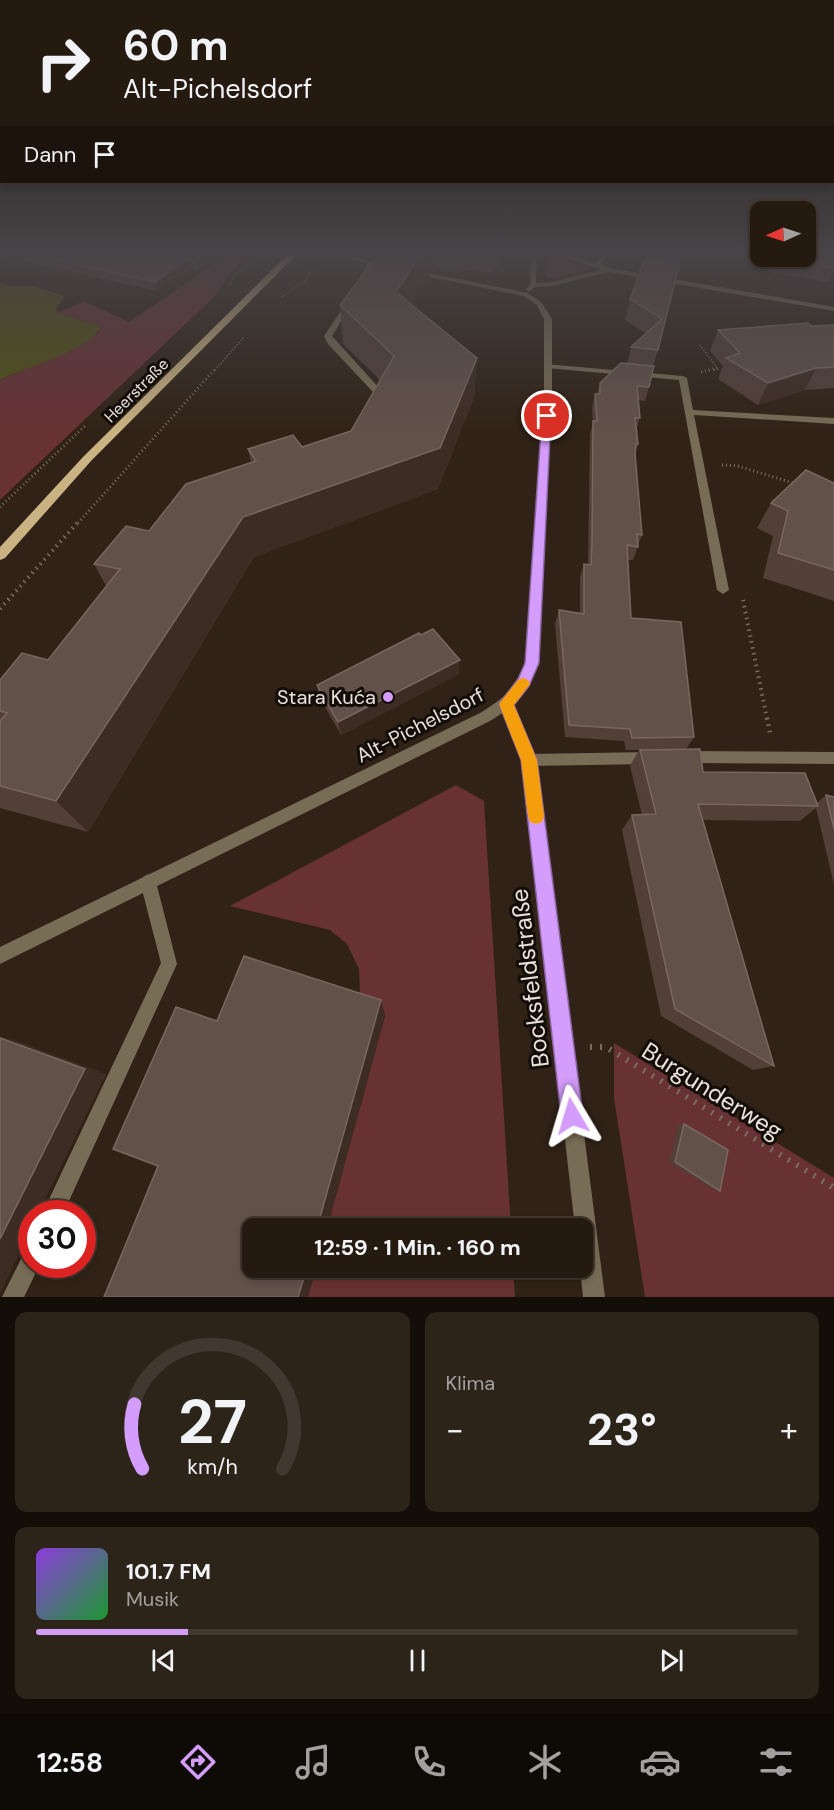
<!DOCTYPE html>
<html lang="de">
<head>
<meta charset="utf-8">
<style>
	body { margin:0; font-family:"DM Sans",sans-serif; background:#2c2319; color:#f1f3f6; height:100vh; display:flex; flex-direction:column; font-size:22px; white-space:nowrap }
	* { box-sizing:border-box; margin:0 }
	p { font-size:20px; color:#a3a19f }
	.icon { flex:none; width:33px; height:33px; fill:none; stroke:currentColor; stroke-width:2; stroke-linecap:round; stroke-linejoin:round }
	.map { position:relative; height:1297px; overflow:hidden }
	.drawer { display:flex; flex-direction:column; gap:15px; padding:15px; background:#140e09; flex:1 }
	.drawer>* { flex:none }
	.banner { position:absolute; left:0px; top:0px; width:834px; height:183px; box-shadow:0 3px 9px #0003,0 0 0 2px #413830; background:#241a10; color:#f1f3f6; overflow:hidden }
	.needle { width:39px; rotate:267deg }
	.fabs { position:absolute; left:750px; top:201px; display:grid; gap:12px }
	.fabs a { display:grid; place-items:center; width:66px; height:66px; border-radius:12px; background:#241a10; box-shadow:0 3px 9px #0003,0 0 0 2px #413830; font-size:30px }
	.speed { position:absolute; left:18px; top:1200px; display:flex; gap:12px; font-size:30px; font-weight:700; text-align:center }
	.speed>* { display:grid; place-content:center; width:78px; height:78px; border-radius:50%; background:#241a10; box-shadow:0 3px 9px #0003,0 0 0 2px #413830; line-height:1 }
	.speed .limit { border:9px solid #d22; background:#fff; color:#111 }
	.pin { position:absolute; display:grid; place-items:center; width:51px; height:51px; color:#fff; margin:-26px; border:3px solid #fff; border-radius:50%; box-shadow:0 2px 6px #0007 }
	.me { position:absolute; width:66px; margin:-33px; rotate:353deg; stroke-linejoin:round; filter:drop-shadow(0 0 4px #0008) }
	.turn { display:flex; align-items:center; gap:21px; height:126px; padding:0 24px; font-size:27px }
	.turn .icon { width:78px; height:78px; stroke-width:2.5 }
	.turn b { display:block; font-size:42px; line-height:51px }
	.then { display:flex; align-items:center; height:57px; padding:0 24px; background:#0003; gap:12px; font-size:22px }
	.big { font-size:45px; font-weight:700; line-height:1.1 }
	.drawer .widget { flex:1; display:flex; flex-direction:column; justify-content:center; gap:9px; min-width:0; padding:0 21px; border-radius:12px; background:#2c2319 }
	.drawer .dial { align-items:center; gap:0 }
	.dial svg { height:156px; overflow:visible; fill:none; stroke:#413830; stroke-width:7; stroke-linecap:round; text-anchor:middle }
	.dial text { fill:#f1f3f6; stroke:none }
	.song { display:flex; align-items:center; gap:18px }
	.cover { width:72px; height:72px; border-radius:9px; background:linear-gradient(135deg,hsl(270 70% 55%),hsl(130 70% 35%)) }
	.played { height:6px; border-radius:3px; background:linear-gradient(90deg,#d49cfb 20%,#413830 20%) }
	.keys { display:flex; justify-content:space-around; direction:ltr }
	.heat { display:flex; justify-content:space-between; align-items:center; font-size:33px; direction:ltr }
	.drawer .tiles { flex:1; display:grid; gap:15px; grid-template-columns:1fr 1fr }
	.widget:last-child { grid-column:span 2 }
	.trip { position:absolute; left:242px; top:1218px; width:351px; height:60px; border-radius:12px; background:#241a10; box-shadow:0 3px 9px #0003,0 0 0 2px #413830; font-weight:700; line-height:60px; text-align:center }
	.tab-bar { display:flex; height:96px; justify-content:space-around; align-items:center; background:#0e0a06; color:#a3a19f }
	.tab-bar .icon { width:42px; height:42px }
	.tab-bar .selected { color:#d49cfb }
	.tab-bar b { font-size:27px; color:#f1f3f6 }
	.map>svg:first-child { display:block }
	.green { fill:#683134 }
	.water { fill:#515012 }
	.lines { fill:none; stroke-linecap:round; stroke-linejoin:round }
	.path-far4 { stroke:#796d62; stroke-width:2; stroke-dasharray:1 2; stroke-linecap:butt }
	.path-far3 { stroke:#796d62; stroke-width:3; stroke-dasharray:1 3; stroke-linecap:butt }
	.path-far2 { stroke:#796d62; stroke-width:4; stroke-dasharray:1.5 4.5; stroke-linecap:butt }
	.path-far1 { stroke:#796d62; stroke-width:4.5; stroke-dasharray:1.5 5; stroke-linecap:butt }
	.path { stroke:#796d62; stroke-width:6; stroke-dasharray:2 8; stroke-linecap:butt }
	.service { fill:#776c55; fill-rule:evenodd }
	.minor { fill:#776c55; fill-rule:evenodd }
	.primary { fill:#cab383; fill-rule:evenodd }
	.wall { fill:#513f38 }
	.shaded-wall { fill:#3d2c23 }
	.building { fill:#625149; stroke:#776760; stroke-width:1.5 }
	.route { fill:#d49cfb; stroke:#8a65a3; stroke-width:1.5 }
	.slow { fill:#f59e0b }
	.poi-dot { fill:#d49cfb; stroke:#130d08; stroke-width:2 }
	.labels { text-anchor:middle; stroke-width:6; stroke-linejoin:round; paint-order:stroke }
	.far-street-label { font-size:16px; fill:#eae1d9; stroke:#130d08 }
	.poi-label { font-size:20px; fill:#eae1d9; stroke:#130d08; text-anchor:end }
	.street-label { font-size:20px; fill:#eae1d9; stroke:#130d08 }
	.near-street-label { font-size:24px; fill:#eae1d9; stroke:#130d08 }
</style>
</head>
<body>
<div class="map">
<svg width="834" height="1297" viewBox="0 0 834 1297">
	<rect width="100%" height="100%" fill="#302216"/>
	<g class="green">
		<polygon points="235,250 254,250 230,273 216,295 0,500 0,380 79,346 99,332 99,326 58,313 84,301 129,322"/>
		<polygon points="550,255 589,266 587,270 550,278 545,275 546,256"/>
		<polygon points="456,785 484,801 511,1228 327,1228 385,1016 360,994 359,969 347,944 330,930 230,906"/>
		<polygon points="614,1043 834,1178 834,1297 645,1297 614,1098"/>
		<polygon points="316,1268 513,1268 515,1297 308,1297"/>
	</g>
	<path class="water" d="M0,282L8,286H33L65,296L56,308L58,313L100,326C98,347 19,370 0,380Z"/>
	<g class="lines">
		<g class="path-far4">
			<polyline points="229,285 238,272 261,250"/>
			<polyline points="282,297 304,281 314,268"/>
			<polyline points="700,345 718,369 714,370"/>
			<polyline points="215,370 244,337"/>
		</g>
		<g class="path-far3">
			<polyline points="701,372 717,368"/>
			<polyline points="722,465 738,466 796,484"/>
			<polyline points="0,507 85,426"/>
			<polyline points="78,523 216,368"/>
		</g>
		<g class="path-far2">
			<polyline points="743,600 767,719"/>
			<polyline points="0,609 79,521"/>
		</g>
		<polyline class="path-far1" points="767,718 770,733"/>
		<polyline class="path" points="590,1047 606,1047 834,1188"/>
		<g class="service">
			<polygon points="607,250 614,250 599,266 595,266 595,264"/>
			<polygon points="369,261 374,262 359,289 355,289 354,288"/>
			<polygon points="347,302 352,303 332,336 380,389 385,401 384,403 378,403 373,392 328,344 324,336"/>
			<polygon points="544,364 683,376 687,378 693,410 834,418 834,424 694,415 729,590 723,594 717,590 679,380 547,368 544,368"/>
			<polygon points="686,751 834,752 834,764 686,763 681,761 679,757 681,753"/>
			<polygon points="651,752 656,754 658,758 656,762 651,764 529,766 524,764 522,760 524,756 529,754"/>
			<polygon points="148,874 153,877 156,882 177,964 63,1214 42,1214 161,963 140,882 143,877"/>
			<polygon points="32,1248 32,1264 40,1264 24,1297 2,1297 25,1251"/>
		</g>
		<g class="minor">
			<polygon points="312,250 325,250 390,266 387,268"/>
			<polygon points="531,250 537,250 536,283 552,282 601,270 545,250 555,250 609,268 834,307 834,311 608,272 552,286 535,287 529,292 526,290 530,285"/>
			<path d="M413,270L528,293L542,303L552,319V399L539,650C536,671 529,689 513,704L536,760L605,1297H583L580,1268H582V1228H575L522,760L504,712L490,721L0,964V947L480,713C508,696 522,682 527,650L544,399V319L537,305L524,296L411,273V271Z"/>
		</g>
		<polygon class="primary" points="292,250 301,250 91,461 5,558 0,560 0,547 83,457"/>
	</g>
	<g class="wall">
		<polygon points="0,250 227,250 198,270 190,268 157,291 4,257 0,258"/>
		<polygon points="376,250 503,250 500,267 495,267 493,272 435,268 433,271 429,270 429,278 412,305 477,358 474,397 438,489 254,557 88,832 0,808 0,680 48,660 106,586 94,564 149,531 251,463 248,449 302,447 351,431 380,380 343,344 340,305 382,251"/>
		<polygon points="641,250 694,250 693,253 688,253 685,262 680,261 658,350 653,366 649,387 645,401 638,400 640,418 636,430 638,444 635,452 642,535 633,560 628,560 631,618 694,737 686,749 703,772 817,803 826,795 834,797 834,885 816,808 800,821 702,820 774,1066 753,1070 661,1016 622,830 632,815 642,815 630,766 639,750 626,750 624,741 565,737 555,624 559,610 580,613 580,577 584,564 588,564 590,435 593,422 592,407 595,394 597,394 600,383 627,364 631,347 646,333 625,320 630,299 646,256 644,255 645,252 641,251"/>
		<polygon points="729,250 760,250 760,256 806,256 834,250 834,281 828,282 772,273"/>
		<polygon points="834,325 834,388 805,390 758,405 718,379 723,366 710,351 718,330"/>
		<polygon points="834,483 834,601 763,578 773,536 757,528 771,503"/>
		<polygon points="459,674 341,735 320,698 317,685"/>
		<polygon points="678,1124 684,1124 720,1191 713,1189 669,1162"/>
	</g>
	<g class="shaded-wall">
		<polygon points="0,250 4,257 0,258"/>
		<polygon points="211,250 227,250 198,270 196,260"/>
		<polygon points="424,250 429,250 429,278 397,330 396,292"/>
		<polygon points="435,255 435,268 433,271 433,257"/>
		<polygon points="188,259 190,268 157,291 155,282"/>
		<polygon points="834,270 834,281 828,282"/>
		<polygon points="477,358 474,397 438,489 254,557 88,832 56,801 243,517"/>
		<polygon points="816,368 805,390 758,405 768,383"/>
		<polygon points="460,660 459,674 341,735 338,722"/>
		<polygon points="381,1000 385,1015 327,1228 317,1228"/>
		<polygon points="0,1037 17,1041 106,1074 38,1214 32,1214 32,1228 0,1293"/>
		<polygon points="307,1268 316,1268 308,1297 298,1297"/>
	</g>
	<g class="building">
		<polygon points="11,250 211,250 196,260 188,259 155,282"/>
		<polygon points="382,250 424,250 396,292 477,358 440,448 243,517 56,801 0,786 0,721 7,713 0,711 0,680 22,653 48,660 120,569 94,564 126,526 149,531 186,484 256,461 248,449 293,435 302,447 351,431 394,356 340,305"/>
		<polygon points="429,250 501,250 501,254 496,253 494,259 435,255 433,257 429,256"/>
		<polygon points="647,250 682,250 679,264 645,258"/>
		<polygon points="806,250 834,250 834,268 777,260 770,256 806,256"/>
		<polygon points="644,260 679,266 658,350 631,347 662,319 630,299"/>
		<polygon points="808,323 811,326 834,325 834,367 816,368 768,383 726,358 740,353 718,330"/>
		<polygon points="621,363 654,366 649,387 637,386 640,418 635,418 638,444 636,444 635,454 642,535 637,534 638,547 627,545 631,618 681,622 694,737 632,738 630,729 569,725 559,610 584,614 584,564 591,565 592,542 593,421 597,421 595,394 600,394 600,383"/>
		<polygon points="806,470 834,483 834,570 778,553 788,511 771,503"/>
		<polygon points="433,629 460,660 338,722 317,685 419,633 421,635"/>
		<polygon points="700,749 703,772 805,773 818,806 698,804 774,1066 675,1009 632,815 656,814 640,750"/>
		<polygon points="826,795 834,797 834,829"/>
		<polygon points="244,956 381,1000 317,1228 252,1228 252,1268 307,1268 298,1297 104,1297 158,1166 113,1149 176,1007 217,1021"/>
		<polygon points="0,1038 85,1069 0,1239"/>
		<polygon points="684,1124 728,1150 720,1191 675,1162"/>
	</g>
	<linearGradient id="sky" x2="0" y2="1"><stop stop-color="#1a130c"/><stop offset="0.58" stop-color="#484447"/><stop offset="1" stop-color="#484447" stop-opacity="0"/></linearGradient>
	<rect width="834" height="432" fill="url(#sky)"/>
	<polygon class="route" points="547,413 551,416 539,663 529,686 514,705 537,760 583,1116 580,1123 572,1126 564,1123 561,1116 521,760 499,704 518,679 525,663 542,416"/>
	<polygon class="slow" points="523,678 528,680 530,684 514,705 537,760 544,816 542,822 536,824 530,822 528,816 521,760 499,704 518,680"/>
	<circle class="poi-dot" cx="388" cy="697" r="6"/>
	<g class="labels">
		<g class="far-street-label">
			<text transform="translate(136 390) rotate(-45)" y="6">Heerstraße</text>
		</g>
		<g class="poi-label">
			<text x="376" y="704">Stara Kuća</text>
		</g>
		<g class="street-label">
			<text transform="translate(420 725) rotate(-27)" y="7">Alt-Pichelsdorf</text>
		</g>
		<g class="near-street-label">
			<text transform="translate(530 978) rotate(-97)" y="8">Bocksfeldstraße</text>
			<text transform="translate(712 1091) rotate(32)" y="8">Burgunderweg</text>
		</g>
	</g>
</svg>
<div class="fabs">
<a><svg class="needle" viewBox="-14 -14 28 28"><path d="M0-13l5 13h-10z" fill="#e53935"/><path d="M0 13l5-13h-10z" fill="#a3a19f"/></svg></a>
</div>
<div class="speed"><div class="limit">30</div></div>
<div class="pin" style="left:547px;top:416px;background:#d93025"><svg class="icon" aria-label="arrive" viewBox="0 0 24 24"><path d="M6 21V4h12l-3 4 3 4H6"/></svg></div>
<svg class="me" style="left:572px;top:1116px" viewBox="-20 -20 40 40"><path d="M0-17L14 15 0 8-14 15z" fill="#d49cfb" stroke="#fff" stroke-width="4"/></svg>
<div class="trip">12:59 · 1 Min. · 160 m</div>
<div class="banner">
<div class="turn"><svg class="icon" aria-label="right" viewBox="0 0 24 24"><path d="M7 20v-9h11M14 6l5 5-5 5"/></svg><div><b>60 m</b>Alt-Pichelsdorf</div></div>
<div class="then">Dann<svg class="icon" aria-label="arrive" viewBox="0 0 24 24"><path d="M6 21V4h12l-3 4 3 4H6"/></svg></div>
</div>
</div>
<section class="drawer">
<div class="tiles">
<div class="widget dial"><svg viewBox="0 0 100 80">
<path d="M14 69A42 42 0 1 1 86 69"/>
<path d="M14 69A42 42 0 0 1 10 36" stroke="#d49cfb"/>
<text x="50" y="56" font-size="32" font-weight="700">27</text>
<text x="50" y="72" font-size="11">km/h</text>
</svg></div>
<div class="widget"><p>Klima</p>
<div class="heat"><a>−</a><b class="big">23°</b><a>+</a></div>
</div>
<div class="widget">
<div class="song"><i class="cover"></i><div><b>101.7 FM</b><p>Musik</p></div></div>
<div class="played"></div>
<div class="keys"><svg class="icon" aria-label="previous" viewBox="0 0 24 24"><path d="M18 5L8 12l10 7zM5 5v14"/></svg><svg class="icon" aria-label="pause" viewBox="0 0 24 24"><path d="M8 5v14M16 5v14"/></svg><svg class="icon" aria-label="next" viewBox="0 0 24 24"><path d="M6 5l10 7-10 7zM19 5v14"/></svg></div>
</div>
</div>
</section>
<nav class="tab-bar">
<b>12:58</b>
<svg class="icon selected" aria-label="directions" viewBox="0 0 24 24"><path d="M12 3l9 9-9 9-9-9zM9 14v-3h6M13 9l2 2-2 2"/></svg>
<svg class="icon" aria-label="music" viewBox="0 0 24 24"><path d="M9 18V5l10-2v13"/><circle cx="6" cy="18" r="3"/><circle cx="16" cy="16" r="3"/></svg>
<svg class="icon" aria-label="phone" viewBox="0 0 24 24"><path d="M5 4h4l2 5-3 2q2 4 5 5l2-3 5 2v4C11 20 4 13 5 4z"/></svg>
<svg class="icon" aria-label="climate" viewBox="0 0 24 24"><path d="M12 3v18M4 7l16 10M4 17L20 7"/></svg>
<svg class="icon" aria-label="car" viewBox="0 0 24 24"><path d="M5 17H2v-5l4-1 3-4h7l3 4 3 1v5h-3M9 17h6M6 11h13"/><circle cx="7" cy="17" r="2"/><circle cx="17" cy="17" r="2"/></svg>
<svg class="icon" aria-label="filters" viewBox="0 0 24 24"><path d="M4 7h16M4 17h16"/><circle cx="9" cy="7" r="2"/><circle cx="15" cy="17" r="2"/></svg>
</nav>
</body>
</html>
